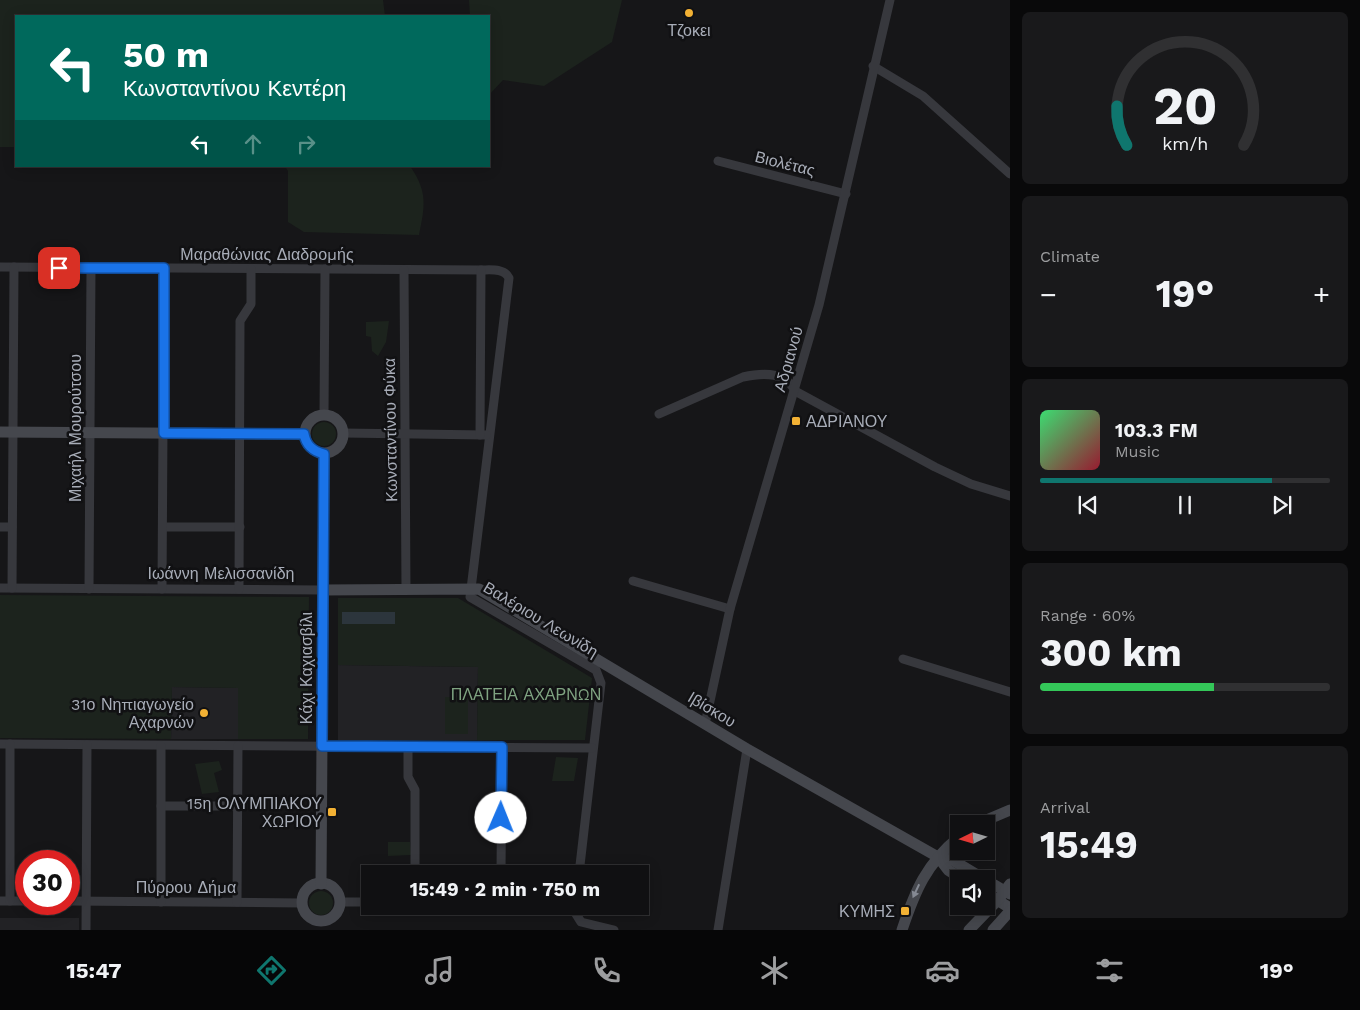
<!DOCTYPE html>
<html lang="en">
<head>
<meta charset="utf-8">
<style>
	body { margin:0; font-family:"Work Sans",sans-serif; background:#19191b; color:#f1f3f6; height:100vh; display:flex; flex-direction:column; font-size:19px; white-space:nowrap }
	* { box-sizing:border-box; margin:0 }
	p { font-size:16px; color:#9c9d9f }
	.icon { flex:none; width:28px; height:28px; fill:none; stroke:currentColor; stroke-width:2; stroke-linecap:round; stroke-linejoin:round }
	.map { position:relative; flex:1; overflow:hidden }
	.panel { display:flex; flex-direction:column; gap:12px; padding:12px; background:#09090a; width:350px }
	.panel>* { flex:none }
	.top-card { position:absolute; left:15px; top:15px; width:475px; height:152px; border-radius:0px; box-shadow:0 2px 12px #0003,0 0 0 1px #303032; background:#00695c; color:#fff; overflow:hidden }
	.needle { width:32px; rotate:265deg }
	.fabs { position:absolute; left:950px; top:815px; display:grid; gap:10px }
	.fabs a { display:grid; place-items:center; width:45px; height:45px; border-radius:0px; background:#101012; box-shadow:0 2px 12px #0003,0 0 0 1px #303032; font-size:25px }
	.speed { position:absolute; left:15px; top:850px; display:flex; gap:10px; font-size:25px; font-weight:700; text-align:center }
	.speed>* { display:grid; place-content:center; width:65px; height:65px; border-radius:50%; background:#101012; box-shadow:0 2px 12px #0003,0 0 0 1px #303032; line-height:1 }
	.speed .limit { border:8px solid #d22; background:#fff; color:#111 }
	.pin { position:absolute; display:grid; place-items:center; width:42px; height:42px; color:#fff; margin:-21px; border-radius:10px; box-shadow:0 2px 8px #0006 }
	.me { position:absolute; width:55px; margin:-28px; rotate:1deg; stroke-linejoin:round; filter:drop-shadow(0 0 4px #0008) }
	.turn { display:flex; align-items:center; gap:18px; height:105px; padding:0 25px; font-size:22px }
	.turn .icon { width:65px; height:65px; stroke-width:2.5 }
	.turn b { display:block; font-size:35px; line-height:42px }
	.lanes { display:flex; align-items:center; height:48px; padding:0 25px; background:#0003; justify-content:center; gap:25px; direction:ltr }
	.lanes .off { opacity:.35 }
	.big { font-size:38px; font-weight:700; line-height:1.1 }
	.panel .card { flex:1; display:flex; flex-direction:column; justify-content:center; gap:8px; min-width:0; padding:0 18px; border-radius:8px; background:#19191b }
	.panel .dial { align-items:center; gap:0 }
	.dial svg { height:130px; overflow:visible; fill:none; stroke:#303032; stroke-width:7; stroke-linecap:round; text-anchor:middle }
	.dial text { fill:#f1f3f6; stroke:none }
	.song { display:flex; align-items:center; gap:15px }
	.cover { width:60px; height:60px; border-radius:8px; background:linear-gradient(135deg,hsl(140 70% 55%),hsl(350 70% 35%)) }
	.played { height:5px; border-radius:2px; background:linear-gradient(90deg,#0f766e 80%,#303032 80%) }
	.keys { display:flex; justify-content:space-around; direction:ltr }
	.heat { display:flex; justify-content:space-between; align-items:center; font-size:28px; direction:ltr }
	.charge { height:8px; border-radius:4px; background:linear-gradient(90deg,#34c759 60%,#303032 0) }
	.trip { position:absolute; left:361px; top:865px; width:288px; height:50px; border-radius:0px; background:#101012; box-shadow:0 2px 12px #0003,0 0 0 1px #303032; font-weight:700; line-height:50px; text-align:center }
	.tabs { display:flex; height:80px; justify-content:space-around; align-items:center; background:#060607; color:#9c9d9f }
	.tabs .icon { width:35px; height:35px }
	.tabs .selected { color:#0f766e }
	.tabs b { font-size:22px; color:#f1f3f6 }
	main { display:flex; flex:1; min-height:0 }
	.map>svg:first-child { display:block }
	.built { fill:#222225 }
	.green { fill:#1c231d }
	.water { fill:#2c353c }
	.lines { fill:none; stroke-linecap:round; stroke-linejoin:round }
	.street { stroke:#37383d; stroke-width:9 }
	.secondary { stroke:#45474d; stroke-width:11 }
	.oneway { fill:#858993 }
	.route-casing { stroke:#114b97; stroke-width:12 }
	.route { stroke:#1a73e8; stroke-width:9 }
	.poi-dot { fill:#f2b134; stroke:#111113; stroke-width:2 }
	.labels { text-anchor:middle; stroke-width:5; stroke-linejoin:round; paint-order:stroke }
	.poi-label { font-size:16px; fill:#a8adb8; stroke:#111113; text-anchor:end }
	.street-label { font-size:16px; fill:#a8adb8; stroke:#111113 }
	.park-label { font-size:16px; fill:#7fa381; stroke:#111113 }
</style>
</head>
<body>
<main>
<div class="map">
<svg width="1010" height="930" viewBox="0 0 1010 930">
	<rect width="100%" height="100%" fill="#161618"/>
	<g class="built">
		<polygon points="338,665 478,667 477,740 338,740"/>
		<polygon points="172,687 238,688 238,739 171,739"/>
		<rect x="0" y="918" width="79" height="12"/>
	</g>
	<g class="green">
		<polygon points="0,0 383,0 385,16 16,16 16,147 0,147"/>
		<polygon points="469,0 622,0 612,42 544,86 503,80 489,95 489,16 470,16"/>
		<path d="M285,166H410C428,192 425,206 419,235L304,232L288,222V171Z"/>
		<polygon points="389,321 386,342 378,356 372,351 371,337 366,336 366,322"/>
		<circle cx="324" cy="434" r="12"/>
		<polygon points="0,595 309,597 308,739 238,739 238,688 172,687 171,739 0,738"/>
		<polygon points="338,598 458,598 592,678 585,740 477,740 478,667 338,665"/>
		<rect x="445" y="697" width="23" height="37"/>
		<polygon points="556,757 578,758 574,781 552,781"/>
		<polygon points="219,761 222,770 214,773 219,792 202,794 195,764"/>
		<polygon points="388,842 410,842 411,855 388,856"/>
		<circle cx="321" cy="903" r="12"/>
	</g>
	<rect class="water" x="342" y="612" width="53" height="12"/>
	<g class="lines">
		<g class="street">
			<polyline points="873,66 923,96 1010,174"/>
			<polyline points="718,161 846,194"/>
			<path d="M0,267L481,270C491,270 504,268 509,278L470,597L596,670L601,683L579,874"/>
			<polyline points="404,270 406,590"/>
			<polyline points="324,414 325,269"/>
			<path d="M659,414L743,377C761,373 786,371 795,391L935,467L971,484L1010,496"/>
			<polyline points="343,433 486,435"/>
			<polyline points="480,435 481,270"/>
			<polyline points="0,527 12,527"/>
			<polyline points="163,527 240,527"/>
			<polyline points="633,581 730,609"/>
			<polyline points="0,588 323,590"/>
			<polyline points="12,588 14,267"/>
			<polyline points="89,589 91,268"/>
			<polyline points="162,589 164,268"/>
			<polyline points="239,589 240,321 251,304 251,269"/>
			<polyline points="903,659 1010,692"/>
			<polyline points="705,724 730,609 819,305 890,0"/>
			<polyline points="0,744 592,748"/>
			<polyline points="408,747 408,777 415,790 415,874"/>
			<polyline points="161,806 238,806"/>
			<polyline points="501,874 502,747"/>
			<polyline points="0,901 26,901"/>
			<polyline points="10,901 10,744"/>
			<polyline points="69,901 302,903"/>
			<polyline points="161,902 161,746"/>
			<polyline points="237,902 238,746"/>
			<polyline points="340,902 370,902"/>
			<polyline points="576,906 576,914 581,922 614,930"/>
			<polyline points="86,930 87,745"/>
			<polyline points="718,930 747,749"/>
		</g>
		<g class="secondary">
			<circle cx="324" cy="434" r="19"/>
			<polyline points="0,432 304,434"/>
			<polyline points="323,590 479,589 747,749 938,857 954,861 984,879"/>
			<polyline points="977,824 1010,810"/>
			<polyline points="938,857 948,870 962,879"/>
			<polyline points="986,880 1010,894"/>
			<circle cx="321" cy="902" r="19"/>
			<polyline points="321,884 324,454"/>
			<polyline points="986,893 1010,908"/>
			<path d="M902,930C915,891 926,864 959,837"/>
			<polyline points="969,930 998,900 1010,884"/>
			<polyline points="993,930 1010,911"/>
		</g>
	</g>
	<defs><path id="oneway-solid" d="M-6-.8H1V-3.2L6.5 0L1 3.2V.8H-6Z" transform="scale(1.25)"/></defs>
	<use class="oneway" href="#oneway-solid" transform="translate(916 891) rotate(115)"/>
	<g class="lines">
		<defs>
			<path id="route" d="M59,268H164V433L304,434C306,445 312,451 324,454L322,746L502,747L501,818"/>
		</defs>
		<use href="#route" class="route-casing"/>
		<use href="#route" class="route"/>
	</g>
	<g class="poi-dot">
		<circle cx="689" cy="13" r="5"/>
		<rect x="791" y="416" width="10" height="10" rx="2.5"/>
		<circle cx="204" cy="713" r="5"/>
		<rect x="327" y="807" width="10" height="10" rx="2.5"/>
		<rect x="900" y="906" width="10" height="10" rx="2.5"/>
	</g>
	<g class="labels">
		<g class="poi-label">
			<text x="689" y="36" text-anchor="middle">Τζοκει</text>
			<text x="806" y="427" text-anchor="start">ΑΔΡΙΑΝΟΥ</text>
			<text x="194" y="710">31ο Νηπιαγωγείο<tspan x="194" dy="18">Αχαρνών</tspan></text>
			<text x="322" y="809">15η ΟΛΥΜΠΙΑΚΟΥ<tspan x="322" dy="18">ΧΩΡΙΟΥ</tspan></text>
			<text x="895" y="917">ΚΥΜΗΣ</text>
		</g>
		<g class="street-label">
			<text transform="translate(785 163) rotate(14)" y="6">Βιολέτας</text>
			<text x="267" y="260">Μαραθώνιας Διαδρομής</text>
			<text transform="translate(788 359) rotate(-74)" y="6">Αδριανού</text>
			<text transform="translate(75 428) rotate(-90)" y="6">Μιχαήλ Μουρούτσου</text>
			<text transform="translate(390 430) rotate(-91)" y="6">Κωνσταντίνου Φύκα</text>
			<text x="221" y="579">Ιωάννη Μελισσανίδη</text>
			<text transform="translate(541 619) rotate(31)" y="6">Βαλέριου Λεωνίδη</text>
			<text transform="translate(306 668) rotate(-90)" y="6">Κάχι Καχιασβίλι</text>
			<text transform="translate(712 709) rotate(31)" y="6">Ιβίσκου</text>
			<text x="186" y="893">Πύρρου Δήμα</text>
		</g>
		<g class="park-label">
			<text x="526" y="700">ΠΛΑΤΕΙΑ ΑΧΑΡΝΩΝ</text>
		</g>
	</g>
</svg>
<div class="fabs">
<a><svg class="needle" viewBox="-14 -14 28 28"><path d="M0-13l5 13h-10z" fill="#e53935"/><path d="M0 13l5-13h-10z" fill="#9c9d9f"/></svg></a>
<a><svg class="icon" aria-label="sound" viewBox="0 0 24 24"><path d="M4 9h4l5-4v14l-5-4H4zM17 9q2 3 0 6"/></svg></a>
</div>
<div class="speed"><div class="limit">30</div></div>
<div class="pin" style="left:59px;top:268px;background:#d93025"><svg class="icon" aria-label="arrive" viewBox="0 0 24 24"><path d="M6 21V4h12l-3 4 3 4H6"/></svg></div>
<svg class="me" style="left:501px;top:818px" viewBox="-20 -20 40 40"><circle r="19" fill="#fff"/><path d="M0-13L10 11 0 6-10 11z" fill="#1a73e8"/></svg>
<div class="trip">15:49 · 2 min · 750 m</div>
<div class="top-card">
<div class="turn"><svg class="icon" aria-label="left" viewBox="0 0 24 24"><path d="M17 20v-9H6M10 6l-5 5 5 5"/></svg><div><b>50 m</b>Κωνσταντίνου Κεντέρη</div></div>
<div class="lanes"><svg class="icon" aria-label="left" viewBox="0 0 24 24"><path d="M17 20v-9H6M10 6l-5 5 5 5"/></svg><svg class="icon off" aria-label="ahead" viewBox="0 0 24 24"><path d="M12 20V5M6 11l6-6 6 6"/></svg><svg class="icon off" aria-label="right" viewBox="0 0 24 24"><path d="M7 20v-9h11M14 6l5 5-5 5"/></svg></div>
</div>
</div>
<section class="panel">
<div class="card dial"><svg viewBox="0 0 100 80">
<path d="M14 69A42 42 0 1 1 86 69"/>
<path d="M14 69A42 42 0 0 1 8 45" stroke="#0f766e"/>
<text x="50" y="56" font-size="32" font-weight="700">20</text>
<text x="50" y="72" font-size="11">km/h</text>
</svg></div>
<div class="card"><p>Climate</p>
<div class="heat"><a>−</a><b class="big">19°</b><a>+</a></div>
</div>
<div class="card">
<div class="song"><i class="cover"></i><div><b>103.3 FM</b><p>Music</p></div></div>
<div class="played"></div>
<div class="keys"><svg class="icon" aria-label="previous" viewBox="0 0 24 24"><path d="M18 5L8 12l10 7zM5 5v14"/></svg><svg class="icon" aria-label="pause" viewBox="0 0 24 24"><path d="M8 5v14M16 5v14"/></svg><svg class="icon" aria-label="next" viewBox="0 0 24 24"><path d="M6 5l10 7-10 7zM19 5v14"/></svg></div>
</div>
<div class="card"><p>Range · 60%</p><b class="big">300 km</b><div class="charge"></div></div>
<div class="card"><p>Arrival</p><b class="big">15:49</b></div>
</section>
</main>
<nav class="tabs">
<b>15:47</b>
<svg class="icon selected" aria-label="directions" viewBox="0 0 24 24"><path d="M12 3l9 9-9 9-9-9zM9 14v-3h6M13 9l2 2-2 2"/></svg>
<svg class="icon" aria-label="music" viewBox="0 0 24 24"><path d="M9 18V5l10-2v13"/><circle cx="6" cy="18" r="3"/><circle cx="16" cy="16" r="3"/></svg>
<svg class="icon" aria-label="phone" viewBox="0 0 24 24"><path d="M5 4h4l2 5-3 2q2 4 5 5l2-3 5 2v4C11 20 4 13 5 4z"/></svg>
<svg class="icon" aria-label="climate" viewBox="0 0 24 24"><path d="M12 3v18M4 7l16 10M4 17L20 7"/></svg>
<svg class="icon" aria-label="car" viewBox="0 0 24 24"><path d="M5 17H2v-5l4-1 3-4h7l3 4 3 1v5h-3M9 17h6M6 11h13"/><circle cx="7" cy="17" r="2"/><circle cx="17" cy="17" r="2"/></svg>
<svg class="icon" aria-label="filters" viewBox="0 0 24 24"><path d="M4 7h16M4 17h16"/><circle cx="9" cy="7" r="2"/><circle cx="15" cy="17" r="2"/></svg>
<b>19°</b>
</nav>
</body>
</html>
